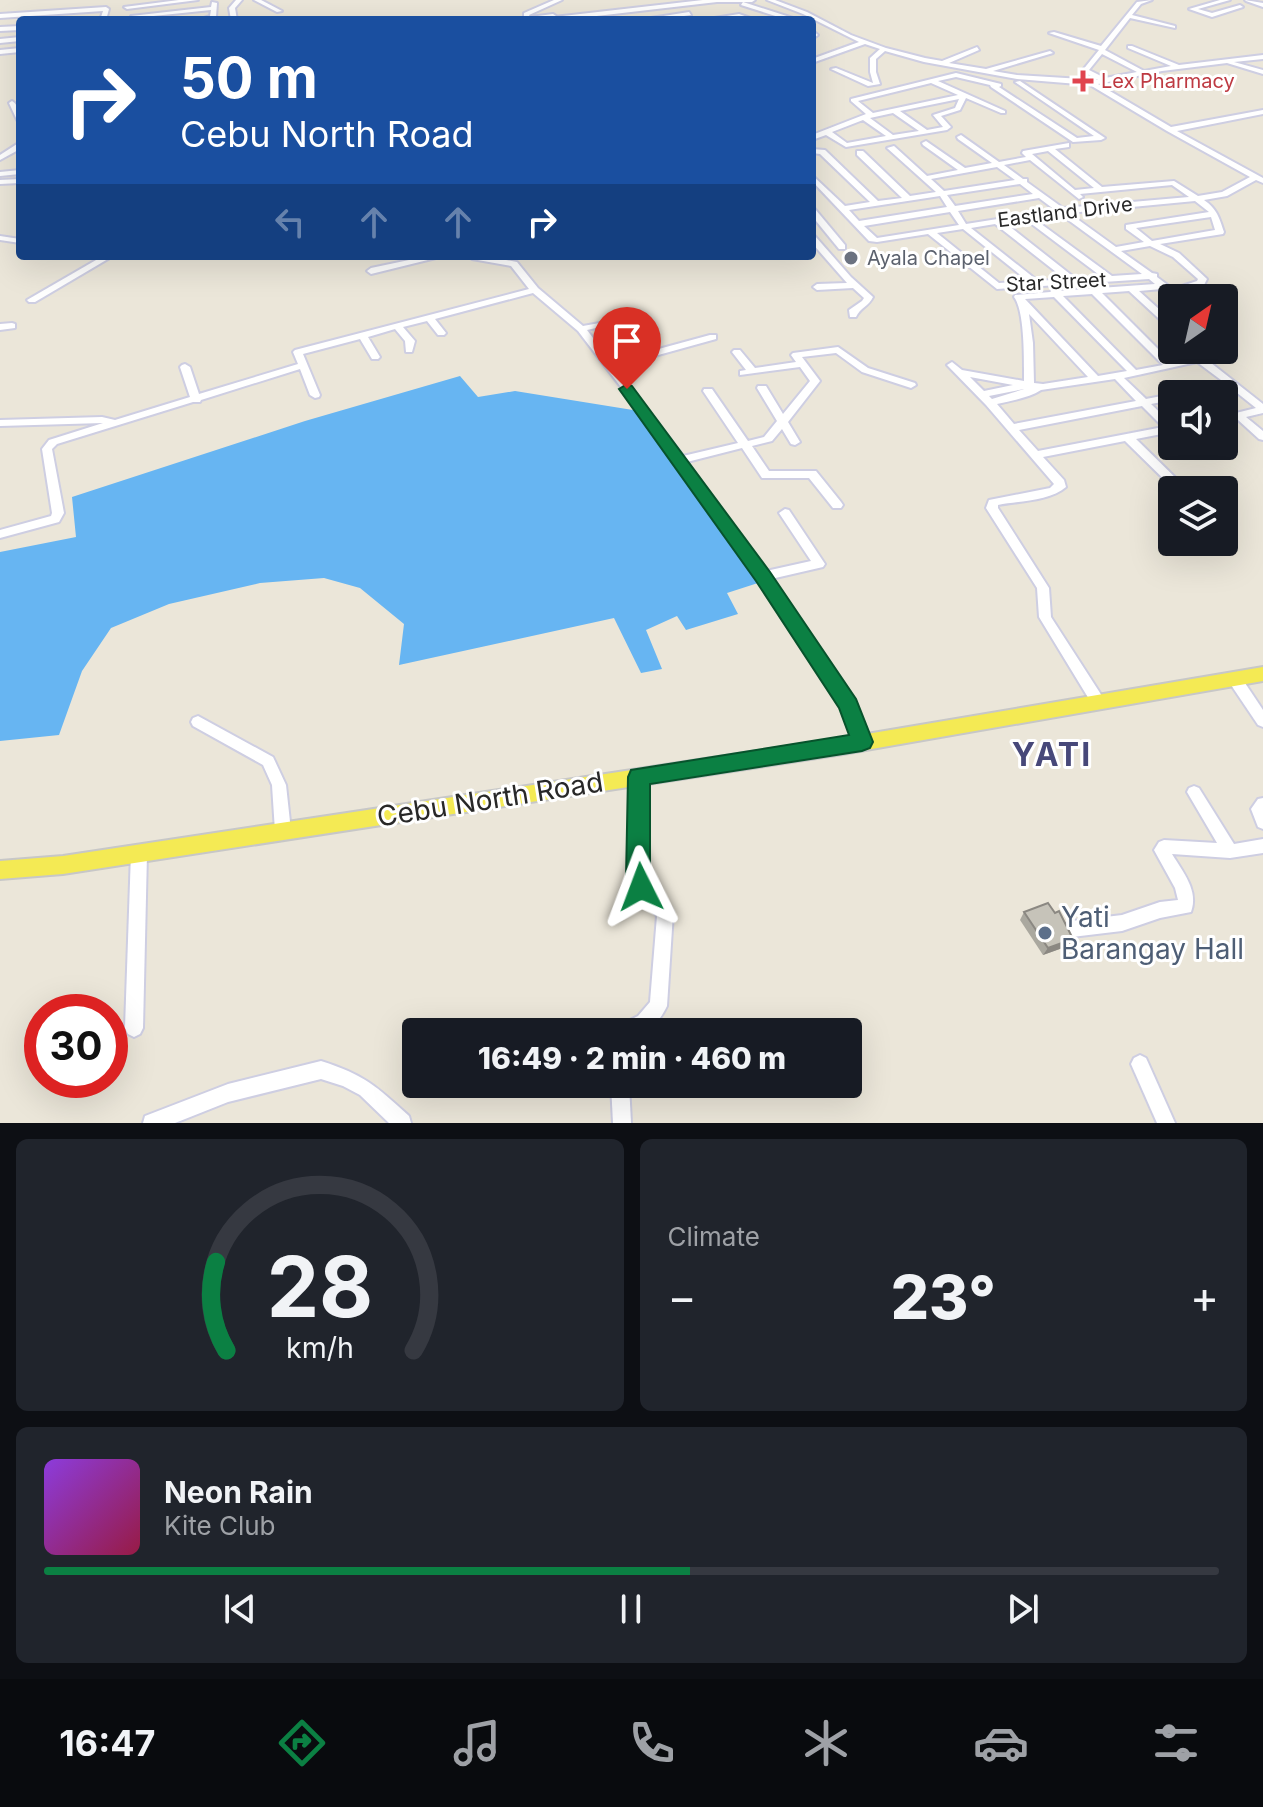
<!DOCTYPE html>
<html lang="en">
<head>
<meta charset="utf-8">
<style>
	body { margin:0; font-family:Inter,sans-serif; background:#20242c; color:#f1f3f6; height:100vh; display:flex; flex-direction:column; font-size:30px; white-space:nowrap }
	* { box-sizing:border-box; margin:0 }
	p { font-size:26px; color:#9ea1a6 }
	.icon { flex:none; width:44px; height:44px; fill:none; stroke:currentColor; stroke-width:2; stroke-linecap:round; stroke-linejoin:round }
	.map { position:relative; height:1123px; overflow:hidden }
	.drawer { display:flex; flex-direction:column; gap:16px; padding:16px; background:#0d0f14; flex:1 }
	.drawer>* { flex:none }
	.banner { position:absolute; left:16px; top:16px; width:800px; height:244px; border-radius:8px; box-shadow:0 8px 32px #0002; background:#1a4fa0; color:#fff; overflow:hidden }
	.needle { width:52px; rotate:34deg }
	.buttons { position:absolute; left:1158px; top:284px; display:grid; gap:16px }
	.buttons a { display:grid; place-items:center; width:80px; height:80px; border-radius:8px; background:#171b24; box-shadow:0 8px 32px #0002; font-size:40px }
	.speed { position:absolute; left:24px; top:994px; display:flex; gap:16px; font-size:40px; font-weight:700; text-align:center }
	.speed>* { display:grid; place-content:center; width:104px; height:104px; border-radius:50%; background:#171b24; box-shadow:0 8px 32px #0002; line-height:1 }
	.speed .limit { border:12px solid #d22; background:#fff; color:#111 }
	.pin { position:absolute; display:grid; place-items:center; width:68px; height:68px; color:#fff; margin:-82px -34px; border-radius:50% 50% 50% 0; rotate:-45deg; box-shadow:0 0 8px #0007 }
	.pin .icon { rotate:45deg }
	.me { position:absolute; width:88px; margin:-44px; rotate:357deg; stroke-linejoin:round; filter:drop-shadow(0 0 6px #0008) }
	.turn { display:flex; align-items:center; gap:28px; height:168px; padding:0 32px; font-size:36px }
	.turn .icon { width:104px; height:104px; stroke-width:2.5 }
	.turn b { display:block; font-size:56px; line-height:68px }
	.lanes { display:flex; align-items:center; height:76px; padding:0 32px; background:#0003; justify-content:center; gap:40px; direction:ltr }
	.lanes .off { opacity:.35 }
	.big { font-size:60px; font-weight:800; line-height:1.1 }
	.drawer .card { flex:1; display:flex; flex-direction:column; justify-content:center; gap:12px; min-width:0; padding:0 28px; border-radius:12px; background:#20242c }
	.drawer .dial { align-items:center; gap:0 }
	.dial svg { height:208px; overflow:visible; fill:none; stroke:#363941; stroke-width:7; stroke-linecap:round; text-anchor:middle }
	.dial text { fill:#f1f3f6; stroke:none }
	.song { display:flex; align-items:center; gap:24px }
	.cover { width:96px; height:96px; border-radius:12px; background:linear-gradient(135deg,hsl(270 70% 55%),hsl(340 70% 35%)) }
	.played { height:8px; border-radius:4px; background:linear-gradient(90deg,#0b8043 55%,#363941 55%) }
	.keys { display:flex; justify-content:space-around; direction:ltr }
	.heat { display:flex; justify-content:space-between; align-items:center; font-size:44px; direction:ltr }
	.drawer .tiles { flex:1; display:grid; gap:16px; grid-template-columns:1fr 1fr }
	.card:last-child { grid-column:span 2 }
	.trip { position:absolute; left:402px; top:1018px; width:460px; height:80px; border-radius:8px; background:#171b24; box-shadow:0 8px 32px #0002; font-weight:800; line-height:80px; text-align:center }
	.tabs { display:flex; height:128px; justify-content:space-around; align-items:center; background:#090b0e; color:#9ea1a6 }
	.tabs .icon { width:56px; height:56px }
	.tabs .on { color:#0b8043 }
	.tabs b { font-size:36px; color:#f1f3f6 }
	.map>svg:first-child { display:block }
	.water { fill:#67b5f2 }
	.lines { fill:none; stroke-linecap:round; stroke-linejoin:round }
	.minor-casing { stroke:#cecee2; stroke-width:4 }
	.major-casing { stroke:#c7c7c7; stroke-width:4 }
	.minor { fill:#fff; fill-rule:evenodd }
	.major { fill:#f4ea54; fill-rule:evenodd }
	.wall { fill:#aaa89f }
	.shaded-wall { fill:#8b8882 }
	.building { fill:#c6c3b9; stroke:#8b8882; stroke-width:2 }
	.route { fill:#0b8043; stroke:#07532c; stroke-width:2 }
	.health-dot { fill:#e0444e; stroke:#fff; stroke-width:3 }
	.worship-dot { fill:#6b7280; stroke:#fff; stroke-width:3 }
	.service-dot { fill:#5c6f8a; stroke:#fff; stroke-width:3 }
	.labels { text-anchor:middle; stroke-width:6; stroke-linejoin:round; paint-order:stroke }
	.far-health-label { font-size:20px; fill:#be3a42; stroke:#fff; text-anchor:start }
	.far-street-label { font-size:20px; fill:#282828; stroke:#fff }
	.far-worship-label { font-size:20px; fill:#5b616d; stroke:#fff; text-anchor:start }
	.near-street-label { font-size:28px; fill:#282828; stroke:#fff }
	.near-service-label { font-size:28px; fill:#4e5e75; stroke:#fff; text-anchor:start }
	.district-label { font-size:32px; font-weight:bold; letter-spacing:2px; fill:#474879; stroke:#fff }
</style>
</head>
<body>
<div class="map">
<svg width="1263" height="1123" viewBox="0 0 1263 1123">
	<rect width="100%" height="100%" fill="#ebe6d9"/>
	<polygon class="water" points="460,376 478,397 515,391 639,411 758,583 727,593 738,614 686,630 677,616 646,630 662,669 641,673 614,618 399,665 404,624 360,588 324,578 260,583 169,604 111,628 82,671 59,735 0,741 0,552 76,537 72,497 305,421"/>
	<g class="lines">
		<defs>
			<g id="minor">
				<polygon points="179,0 198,0 127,9 124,7"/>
				<polygon points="236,0 242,0 235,8 237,20 231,20 229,8"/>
				<polygon points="254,0 261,0 282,11 277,12"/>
				<polygon points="554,0 562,0 529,15 530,17 553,14 556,16 554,17 703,0 755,0 752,2 717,2 562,20 519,20 524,18 524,13"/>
				<path d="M767,0H775L807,12L851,35L886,48L925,58L942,61L977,47L979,50L949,63L986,69L1050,51L1053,53L993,71L1017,75L1098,80L1082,71L1099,50L1049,33L1054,32L1101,46L1137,2L1152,0L1141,4L1132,15L1175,26V28L1130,18L1105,50L1144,71L1171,66L1128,48V46H1132L1179,65L1263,55V59L1234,62L1263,70V74L1227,63L1162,71L1098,84L1171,127L1263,110V114L1177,131L1263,178V183L1256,180L1227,196L1204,200C1217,209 1219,217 1224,232L1223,234L1160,244L1179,253L1207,279L1204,285L1179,293L1184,298H1174L1162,289L1139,291L1172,321V329L1169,328L1129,291L1102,293L1172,363L1213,350H1224L1226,343L1224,332L1227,333L1236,343C1227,352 1218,355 1206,359L1263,404V413L1246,417L1263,431V440L1259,439L1237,419L1224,422V416L1256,408L1231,388L1203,394H1183L1184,392L1225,383L1197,362L1124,378L1146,399L1172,394V400L1151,404L1172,424V432L1136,439L1188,490H1175L1125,441L1043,457L1064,480L1066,487C1050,501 1019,501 998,505V508L1049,588L1051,617L1102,696L1104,700L1102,704L1097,705L1092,704L1039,617L1037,588L986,508L989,500L1050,488L1054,484L986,405L947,365L952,362L962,370L1024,381C1024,361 1025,311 1014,297L1015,295L1050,292L1054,289L1058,291L1155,284L1149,279L997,289L928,234L877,242L869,241L812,181V175L845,206L870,202L820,154L812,153V149L825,150L878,201L902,198L857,155V151H863L910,196L936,192L887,148L894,146L927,176L958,170L923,145L922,143L926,141L965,168L992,163L958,139L957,137L961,135L999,162L1026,157L1022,153L1023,151L1069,143V147L1055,149L1102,187L1174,181L1198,196L1222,192L1250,177L1167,131L1090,85L1017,79L924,62L885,51L876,59V72L880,84L868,86L831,69L836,68L873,83L870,72V58L880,49L865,44L812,63V59L859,42L803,14ZM1102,54L1137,72L1105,78L1089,70ZM1048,151L1094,188L1075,190L1032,154ZM1030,160L1079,199L1083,197L1080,194L1172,185L1189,197L1063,208L1027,182V179H1023L1004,165ZM997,167L1015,180L944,191L931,179ZM1020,184L1033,194L955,206L947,195ZM940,196L947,207L859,221L849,210ZM1039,198L1055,210L966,224L958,211ZM1195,201L1209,212L1126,225V229L1144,242L1116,247L1069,213ZM950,212L959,225L877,238L864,226ZM1060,214L1142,274L1112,276L1033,218ZM1211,217L1215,230L1152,241L1136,228ZM1025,219L1102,277L1075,278L1004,222ZM995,224L1065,279L1038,281L971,228ZM963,229L1028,281L999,283L937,233ZM1150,246L1173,257L1198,279L1197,281L1173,289L1157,277V274L1152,273L1121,251ZM1092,294L1163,365L1136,370L1063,296ZM1054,297L1127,371L1098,376L1025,299ZM1029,314L1088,377L1043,384L1034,383L1033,343ZM970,377L1013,385L984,391ZM1115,379L1136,401L1014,424L997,404C1013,400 1029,398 1041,390ZM1024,389L992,399L989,396ZM1142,406L1163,427L1038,451L1019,430Z"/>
				<polygon points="1220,0 1230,0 1198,9 1212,13 1240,5 1243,7 1212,17 1189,9"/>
				<polygon points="1245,0 1263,3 1263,7 1246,1"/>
				<polygon points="212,2 217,3 216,17 208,20 198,20 210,16 211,10 134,18 131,16 211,7"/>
				<polygon points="743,2 796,19 797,20 788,20 741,5"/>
				<polygon points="106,7 109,9 106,20 100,20 103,11 0,18 0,14"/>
				<polygon points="689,12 691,15 655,20 638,20"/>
				<polygon points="739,14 756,20 739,18 702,20"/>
				<polygon points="20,26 20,30 0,31 0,27"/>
				<polygon points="812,30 818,35 812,39"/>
				<polygon points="20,37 20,41 0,43 0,39"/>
				<polygon points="20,48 20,52 0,54 0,50"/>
				<path d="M956,73L1001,84V86L999,87L1077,138L1094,136L1015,82L1020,81L1105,138L1101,140L1073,142L991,87L990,85L956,77L938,81L1005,111V113H1001L966,98L960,110L941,116L951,127L947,130L846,147L826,135L812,140V135L866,114L851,101V99ZM931,83L958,95L873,113L858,101ZM959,99L955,108L933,115L943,127L927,130L900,111ZM893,113L919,131L893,135L870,118ZM863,120L886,136L847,143L832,132Z"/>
				<path d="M12,101C19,105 20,115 20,122L17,120L9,103Z"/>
				<polygon points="17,144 20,144 20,149 0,160 0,155"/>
				<polygon points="20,170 20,174 0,176 0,172"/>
				<polygon points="20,179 20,183 0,184 0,180"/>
				<polygon points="812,209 815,209 845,245 845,249 839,249 812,216"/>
				<polygon points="0,236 20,239 20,243 0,240"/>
				<path d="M812,236H815L851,277L873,297C869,306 860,308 856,317H850L849,310L862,301L864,298L853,288L817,290L813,287L817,284L847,283L812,243Z"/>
				<polygon points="103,256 113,256 35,302 29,302 27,300"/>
				<polygon points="428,256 444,256 371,274 367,271 371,268"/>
				<polygon points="468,256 485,256 517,262 538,288 583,326 605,322 605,326 587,330 611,362 710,335 716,335 716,339 615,367 683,456 738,443 703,391 704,389 712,389 748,441 764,437 777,421 757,388 758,386 766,386 783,414 810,381 800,367 740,375 740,371 746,370 732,352 734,350 740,350 755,368 796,362 791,355 793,353 838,347 868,368 915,383 916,385 911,388 862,372 836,353 802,357 820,381 788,422 800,442 795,445 791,444 782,429 772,441 752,446 769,471 816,471 841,502 843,505 841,508 833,508 809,478 762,478 742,448 687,462 766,571 811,561 779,513 785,509 789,510 825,564 823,567 771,579 854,701 869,742 867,746 862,748 857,746 843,707 759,579 640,412 578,331 533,293 435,319 446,333 444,335 438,335 427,321 403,327 415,341 412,352 406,352 405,341 395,329 368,337 380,357 378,359 372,359 360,339 303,354 320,395 319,397 315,398 310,395 300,369 201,400 200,402 193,402 57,444 52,449 64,513 59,522 0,538 0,530 51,516 52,513 42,449 49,440 103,423 0,426 0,420 102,417 115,420 190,397 180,367 182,365 185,364 190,367 199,394 298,364 293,352 295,350 529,289 511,266 472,259"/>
				<polygon points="12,323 15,324 15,328 0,330 0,324"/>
				<polygon points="1234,673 1239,674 1263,710 1263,727 1258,725 1229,682 1227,678 1229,674"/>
				<polygon points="198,716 273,757 286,785 291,831 288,836 283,838 278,836 275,831 272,785 263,765 193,726 191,722 193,718"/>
				<path d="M639,771L644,773L646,777V878L647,883L671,908L673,913L667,1006C654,1033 642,1032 615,1032L618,1026L638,1016L650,1002L657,916L635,892L630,878L632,777L634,773Z"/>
				<path d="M1194,786L1199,788L1234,844L1263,839V853L1230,858L1172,854C1183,872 1199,891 1191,912L1160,918L1122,931L1072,937L1066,934L1064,929L1066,924L1072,921L1122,915L1160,902L1178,900L1175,888L1154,850L1159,842L1164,840L1217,843L1187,792L1189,788Z"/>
				<polygon points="1263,798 1263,829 1258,827 1251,809 1258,799"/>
				<polygon points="139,846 144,848 147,853 143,1028 140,1034 134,1037 128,1034 125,1028 131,853 134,848"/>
				<polygon points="1140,1055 1146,1058 1175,1123 1157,1123 1131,1064 1134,1058"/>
				<path d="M321,1061C365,1075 376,1086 409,1116L411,1123H389L360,1095L343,1086L321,1079L228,1102L175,1123H143L145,1116L228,1084Z"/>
				<polygon points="611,1084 629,1084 631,1123 613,1123"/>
			</g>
			<polygon id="major" points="1263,667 1263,681 843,754 63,874 0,879 0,861 63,856 843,738"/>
		</defs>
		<use href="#minor" class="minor-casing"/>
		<use href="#major" class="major-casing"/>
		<use href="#minor" class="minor"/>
		<use href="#major" class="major"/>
	</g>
	<polygon class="wall" points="1024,912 1055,913 1073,939 1068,946 1043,955 1020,920"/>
	<polygon class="shaded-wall" points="1073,939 1068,946 1043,955 1048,948"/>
	<polygon class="building" points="1048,903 1055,913 1059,911 1073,939 1048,948 1024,912"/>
	<polygon class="route" points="627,384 632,386 770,572 856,699 873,742 870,748 862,751 650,784 650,878 653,887 649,895 641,898 632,895 626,878 628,777 631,770 849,735 839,708 756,581 619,389"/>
	<path class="health-dot" d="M1079 69h8v8h8v8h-8v8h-8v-8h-8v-8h8z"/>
	<circle class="worship-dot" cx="851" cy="258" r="8"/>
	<circle class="service-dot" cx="1045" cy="933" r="8"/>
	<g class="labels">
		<g class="far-health-label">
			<text x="1101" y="88">Lex Pharmacy</text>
		</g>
		<g class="far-street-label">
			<text transform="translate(1065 212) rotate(-7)" y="7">Eastland Drive</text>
			<text transform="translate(1056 282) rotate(-3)" y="7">Star Street</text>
		</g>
		<g class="far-worship-label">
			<text x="867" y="265">Ayala Chapel</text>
		</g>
		<g class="near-street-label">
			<text transform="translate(490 799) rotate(-9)" y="10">Cebu North Road</text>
		</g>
		<g class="near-service-label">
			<text x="1061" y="927">Yati<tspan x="1061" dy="32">Barangay Hall</tspan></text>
		</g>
		<g class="district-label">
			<text x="1052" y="766">YATI</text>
		</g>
	</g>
</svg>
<div class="buttons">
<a><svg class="needle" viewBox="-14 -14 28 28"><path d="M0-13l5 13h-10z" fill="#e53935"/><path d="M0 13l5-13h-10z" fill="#9ea1a6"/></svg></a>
<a><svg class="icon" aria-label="sound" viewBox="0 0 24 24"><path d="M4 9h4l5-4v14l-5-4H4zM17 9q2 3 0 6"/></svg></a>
<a><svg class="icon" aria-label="layers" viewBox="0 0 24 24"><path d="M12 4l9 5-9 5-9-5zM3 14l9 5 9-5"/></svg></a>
</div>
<div class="speed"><div class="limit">30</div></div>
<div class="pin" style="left:627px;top:389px;background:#d93025"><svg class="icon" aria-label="arrive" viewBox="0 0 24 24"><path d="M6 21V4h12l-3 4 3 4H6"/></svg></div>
<svg class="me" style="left:641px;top:887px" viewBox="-20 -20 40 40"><path d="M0-17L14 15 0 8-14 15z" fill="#0b8043" stroke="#fff" stroke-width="4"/></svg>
<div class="trip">16:49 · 2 min · 460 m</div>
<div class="banner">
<div class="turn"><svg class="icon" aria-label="right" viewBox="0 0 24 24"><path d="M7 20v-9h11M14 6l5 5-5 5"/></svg><div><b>50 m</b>Cebu North Road</div></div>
<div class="lanes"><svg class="icon off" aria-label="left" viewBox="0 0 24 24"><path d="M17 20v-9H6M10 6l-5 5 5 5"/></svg><svg class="icon off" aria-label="ahead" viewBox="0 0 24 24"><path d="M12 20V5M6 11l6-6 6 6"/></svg><svg class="icon off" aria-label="ahead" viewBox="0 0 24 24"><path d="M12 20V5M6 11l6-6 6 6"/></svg><svg class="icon" aria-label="right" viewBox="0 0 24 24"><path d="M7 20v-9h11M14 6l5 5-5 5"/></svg></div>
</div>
</div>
<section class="drawer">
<div class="tiles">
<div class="card dial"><svg viewBox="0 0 100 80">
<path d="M14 69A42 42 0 1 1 86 69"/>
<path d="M14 69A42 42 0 0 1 10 35" stroke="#0b8043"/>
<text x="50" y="56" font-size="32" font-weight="700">28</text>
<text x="50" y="72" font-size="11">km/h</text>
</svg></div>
<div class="card"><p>Climate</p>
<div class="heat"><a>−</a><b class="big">23°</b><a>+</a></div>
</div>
<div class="card">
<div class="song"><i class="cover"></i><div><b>Neon Rain</b><p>Kite Club</p></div></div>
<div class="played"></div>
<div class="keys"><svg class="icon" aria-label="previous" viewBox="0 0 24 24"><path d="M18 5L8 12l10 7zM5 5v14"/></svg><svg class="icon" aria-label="pause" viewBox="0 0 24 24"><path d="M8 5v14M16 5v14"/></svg><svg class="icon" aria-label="next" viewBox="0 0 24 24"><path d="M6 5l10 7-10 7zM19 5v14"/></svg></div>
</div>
</div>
</section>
<nav class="tabs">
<b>16:47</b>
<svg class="icon on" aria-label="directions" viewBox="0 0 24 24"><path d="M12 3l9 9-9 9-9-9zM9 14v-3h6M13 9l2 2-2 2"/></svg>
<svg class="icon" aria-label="music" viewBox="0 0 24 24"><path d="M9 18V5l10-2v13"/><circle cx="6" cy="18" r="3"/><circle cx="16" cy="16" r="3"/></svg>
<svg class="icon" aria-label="phone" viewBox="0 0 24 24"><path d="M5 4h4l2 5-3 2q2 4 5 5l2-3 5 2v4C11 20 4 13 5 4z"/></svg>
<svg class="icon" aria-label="climate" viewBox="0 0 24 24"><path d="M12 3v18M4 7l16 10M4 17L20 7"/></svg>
<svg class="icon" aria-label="car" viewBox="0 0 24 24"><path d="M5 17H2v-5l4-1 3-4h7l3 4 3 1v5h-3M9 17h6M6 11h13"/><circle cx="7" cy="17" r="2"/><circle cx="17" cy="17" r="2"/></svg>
<svg class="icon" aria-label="filters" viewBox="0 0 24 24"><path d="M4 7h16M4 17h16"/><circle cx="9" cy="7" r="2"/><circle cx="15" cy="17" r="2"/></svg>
</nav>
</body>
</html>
